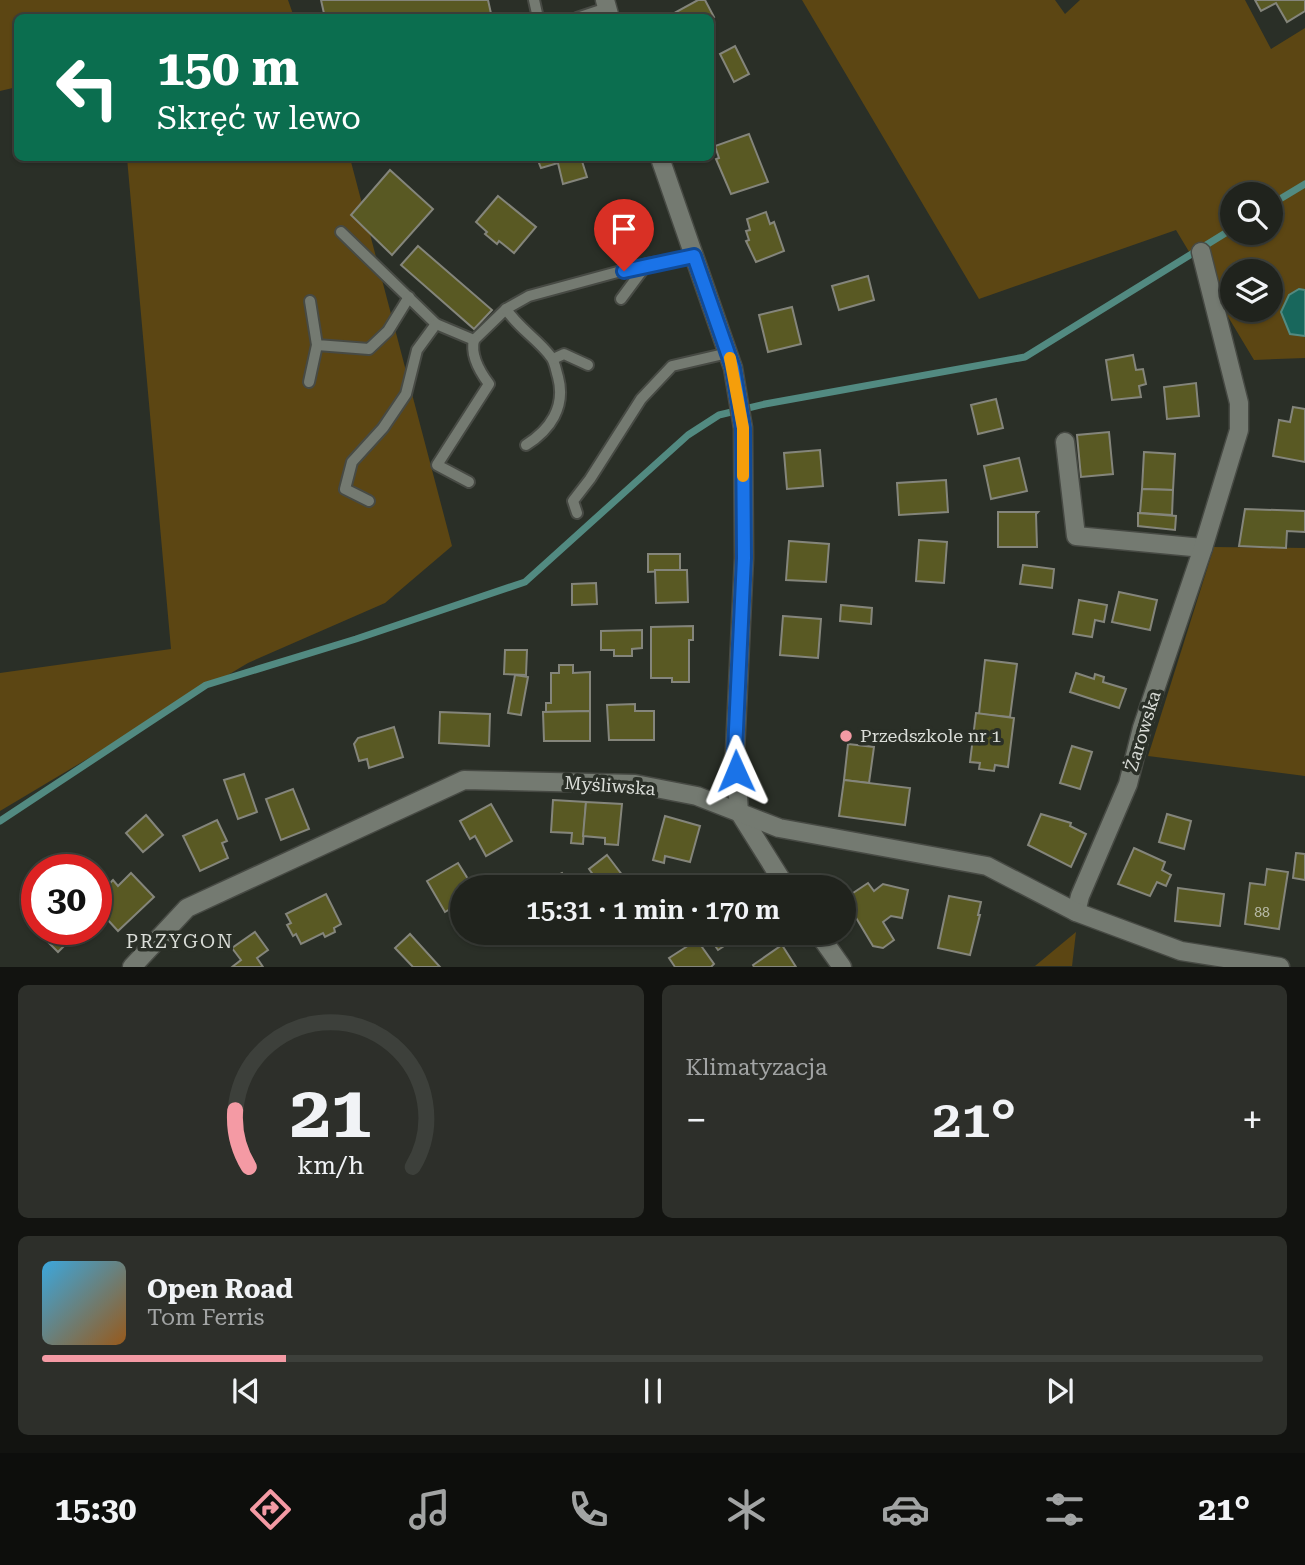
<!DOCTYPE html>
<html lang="pl">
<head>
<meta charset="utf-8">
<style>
	body { margin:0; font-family:"Roboto Serif",serif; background:#2d2f2a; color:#f1f3f6; height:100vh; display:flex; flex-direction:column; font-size:26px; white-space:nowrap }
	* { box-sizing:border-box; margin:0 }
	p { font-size:23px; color:#a2a4a4 }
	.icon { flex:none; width:38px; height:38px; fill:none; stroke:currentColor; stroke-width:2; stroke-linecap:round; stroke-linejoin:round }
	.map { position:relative; height:967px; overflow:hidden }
	.panel { display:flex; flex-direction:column; gap:18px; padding:18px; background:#121310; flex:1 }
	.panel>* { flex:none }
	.banner { position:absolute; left:14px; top:14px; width:700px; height:147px; border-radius:10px; box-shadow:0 2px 5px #0004,0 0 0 2px #3d403b; background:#0b6e4f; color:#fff; overflow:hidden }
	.controls { position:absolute; left:1220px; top:182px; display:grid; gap:14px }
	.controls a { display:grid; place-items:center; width:63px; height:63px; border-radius:50%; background:#20231d; box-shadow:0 2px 5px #0004,0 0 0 2px #3d403b; font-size:35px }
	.speed { position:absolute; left:21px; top:854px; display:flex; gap:14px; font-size:35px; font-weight:700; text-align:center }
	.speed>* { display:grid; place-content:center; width:91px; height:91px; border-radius:50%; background:#20231d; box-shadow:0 2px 5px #0004,0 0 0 2px #3d403b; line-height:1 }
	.speed .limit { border:10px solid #d22; background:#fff; color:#111 }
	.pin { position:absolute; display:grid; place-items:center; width:60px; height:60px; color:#fff; margin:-72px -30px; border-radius:50% 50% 50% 0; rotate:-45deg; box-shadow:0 0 7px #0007 }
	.pin .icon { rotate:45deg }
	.me { position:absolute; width:77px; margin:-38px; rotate:359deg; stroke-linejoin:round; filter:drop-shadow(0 0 5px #0008) }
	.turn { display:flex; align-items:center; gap:24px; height:147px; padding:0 28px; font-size:32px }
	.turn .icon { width:91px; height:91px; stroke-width:2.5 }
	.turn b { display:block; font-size:49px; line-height:60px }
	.big { font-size:52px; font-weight:600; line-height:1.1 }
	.panel .card { flex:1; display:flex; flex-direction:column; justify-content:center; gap:10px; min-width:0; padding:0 24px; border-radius:10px; background:#2d2f2a }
	.panel .dial { align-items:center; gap:0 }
	.dial svg { height:182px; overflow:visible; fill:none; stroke:#3d403b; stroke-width:7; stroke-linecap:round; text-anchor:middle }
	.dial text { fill:#f1f3f6; stroke:none }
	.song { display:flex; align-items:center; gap:21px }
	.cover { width:84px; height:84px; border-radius:10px; background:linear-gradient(135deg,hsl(200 70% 55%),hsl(30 70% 35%)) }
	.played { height:7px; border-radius:4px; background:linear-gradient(90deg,#f49aa4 20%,#3d403b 20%) }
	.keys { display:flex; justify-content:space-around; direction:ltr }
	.heat { display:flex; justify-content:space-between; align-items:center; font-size:38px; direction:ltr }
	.panel .tiles { flex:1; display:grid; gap:18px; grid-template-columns:1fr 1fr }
	.card:last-child { grid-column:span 2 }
	.trip { position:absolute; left:450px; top:875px; width:406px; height:70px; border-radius:35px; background:#20231d; box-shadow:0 2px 5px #0004,0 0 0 2px #3d403b; font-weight:600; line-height:70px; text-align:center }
	.tabs { display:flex; height:112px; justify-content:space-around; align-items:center; background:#0d0e0c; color:#a2a4a4 }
	.tabs .icon { width:49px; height:49px }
	.tabs .on { color:#f49aa4 }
	.tabs b { font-size:32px; color:#f1f3f6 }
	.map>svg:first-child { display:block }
	.green { fill:#5c4613; fill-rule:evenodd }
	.water { fill:#18675c; stroke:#528a81; stroke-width:2 }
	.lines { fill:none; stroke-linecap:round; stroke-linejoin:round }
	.stream { stroke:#528a81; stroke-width:7 }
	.building { fill:#595923; stroke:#84857b; stroke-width:2 }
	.service-casing { stroke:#474a44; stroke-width:14 }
	.minor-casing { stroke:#474a44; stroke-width:21 }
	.service { stroke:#747a71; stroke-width:10 }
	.minor { stroke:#747a71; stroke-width:18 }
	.route-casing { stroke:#114b97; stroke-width:18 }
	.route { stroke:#1a73e8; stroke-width:12 }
	.slow { stroke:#f59e0b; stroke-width:12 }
	.poi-dot { fill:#f49aa4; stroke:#2a2f27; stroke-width:2.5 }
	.labels { text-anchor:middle; stroke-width:7; stroke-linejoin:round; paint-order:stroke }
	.number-label { font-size:14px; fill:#babcab }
	.street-label { font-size:18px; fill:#daddd8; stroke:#2a2f27 }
	.poi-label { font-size:18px; fill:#daddd8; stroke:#2a2f27; text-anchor:start }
	.neighbourhood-label { font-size:19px; letter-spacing:2px; fill:#daddd8; stroke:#2a2f27 }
</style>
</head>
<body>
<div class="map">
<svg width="1305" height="967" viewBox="0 0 1305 967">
	<rect width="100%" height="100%" fill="#2a2f27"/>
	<g class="green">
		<polygon points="0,0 288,0 294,17 18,18 17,87 0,91"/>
		<path d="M802,0H1055L1065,14L1080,0H1245L1271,49L1305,28V358L1254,360L1176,230L979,299ZM1232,194H1270V233H1232ZM1232,271H1270V310H1232Z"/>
		<polygon points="127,158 350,158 452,546 385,603 248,663 0,811 0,673 171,649"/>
		<polygon points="1214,547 1305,548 1305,776 1148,756"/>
		<polygon points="1076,932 1072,966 1035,966"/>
	</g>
	<polygon class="water" points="1299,289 1305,290 1305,336 1290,334 1281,312 1289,295"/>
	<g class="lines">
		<g class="stream">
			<polyline points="1270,205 1305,184"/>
			<polyline points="0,821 206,685 356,639 525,582 688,435 719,415 765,404 1025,357 1232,229"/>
		</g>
	</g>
	<g class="building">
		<polygon points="321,0 488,0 492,18 325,18"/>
		<polygon points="698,0 705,0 714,17 710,19 665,18"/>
		<polygon points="1255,0 1305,0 1305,11 1287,22 1276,3 1261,11"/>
		<polygon points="735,46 749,74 734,82 720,54"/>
		<polygon points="749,134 768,182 731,194 716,159 719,158 715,146"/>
		<polygon points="537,158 581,158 587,177 563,184 558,163 541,168"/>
		<polygon points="390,170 433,209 392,255 351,215"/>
		<polygon points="498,196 536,227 514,253 499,241 497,244 485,234 487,232 476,222"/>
		<polygon points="766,212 770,224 774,222 784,251 756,262 746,241 749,240 746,231 750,230 747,219"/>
		<polygon points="418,246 492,310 474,329 401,265"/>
		<polygon points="868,276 874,300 839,310 832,286"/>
		<polygon points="792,307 801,344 768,352 759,315"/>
		<polygon points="1133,355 1136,370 1143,369 1146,384 1139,386 1141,397 1112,400 1106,360"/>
		<polygon points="1196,383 1199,416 1167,419 1164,387"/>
		<polygon points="996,399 1003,428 978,434 971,405"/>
		<polygon points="1293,407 1305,409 1305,462 1273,456 1279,420 1290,422"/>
		<polygon points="1109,432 1113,474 1081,477 1077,435"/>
		<polygon points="820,450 823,486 787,489 784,453"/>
		<polygon points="1144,452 1175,454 1173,490 1142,489"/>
		<polygon points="1019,458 1027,491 991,499 984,466"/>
		<polygon points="946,480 948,512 899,515 897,483"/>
		<polygon points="1142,489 1173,490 1172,515 1140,513"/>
		<polygon points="1245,509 1305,511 1305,532 1287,531 1286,548 1239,546"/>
		<polygon points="998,512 1038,512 1036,514 1037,547 998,547"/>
		<polygon points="1138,513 1176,516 1175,530 1138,526"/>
		<polygon points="919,540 947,542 944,583 916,581"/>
		<polygon points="789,541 829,544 826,582 786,580"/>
		<polygon points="648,554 680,554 680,570 648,572"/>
		<polygon points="1023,565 1054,569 1052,588 1020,584"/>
		<polygon points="655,570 687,570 688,602 656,603"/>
		<polygon points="596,583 597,604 572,605 572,584"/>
		<polygon points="1119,592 1157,600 1150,630 1112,622"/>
		<polygon points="1079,600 1107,605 1104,622 1095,620 1092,637 1073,634"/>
		<polygon points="841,605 872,608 871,624 840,621"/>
		<polygon points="783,616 821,619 818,658 780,655"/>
		<polygon points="693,626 693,640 689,640 689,682 672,682 672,678 651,678 651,627"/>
		<polygon points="642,630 642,648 632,649 632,656 614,656 614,650 601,650 601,631"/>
		<polygon points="505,650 527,650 526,675 504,674"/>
		<polygon points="985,660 1017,664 1010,717 979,714"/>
		<polygon points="559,665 573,665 573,673 590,672 590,711 546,712 546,703 551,703 551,673 559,673"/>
		<polygon points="1076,673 1094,679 1095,674 1104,677 1103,682 1126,689 1119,708 1070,692"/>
		<polygon points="515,675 528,677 521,715 508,713"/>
		<polygon points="635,704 635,711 654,711 654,740 609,740 607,705"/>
		<polygon points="590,711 590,741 544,741 543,712"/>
		<polygon points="440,712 490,714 489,746 439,743"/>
		<polygon points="976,713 1014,718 1008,767 995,765 994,771 979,769 980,763 970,762"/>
		<polygon points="394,727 403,757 369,768 367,759 359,761 354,744 358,738"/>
		<polygon points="848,744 874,747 869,783 844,780"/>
		<polygon points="1072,746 1092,752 1080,789 1060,783"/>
		<polygon points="244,774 257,812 238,819 224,780"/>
		<polygon points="844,780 910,788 905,825 839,816"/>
		<polygon points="293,789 309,829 281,840 266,799"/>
		<polygon points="553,800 586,802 583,844 571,843 572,833 551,832"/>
		<polygon points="586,802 622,804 618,845 605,844 605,838 583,836"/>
		<polygon points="491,804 512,841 486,856 475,836 470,839 460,821"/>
		<polygon points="1041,814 1071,823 1070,826 1086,834 1071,867 1028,845"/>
		<polygon points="1167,814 1191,821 1184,849 1159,842"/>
		<polygon points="146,815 163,835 143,852 126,833"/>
		<polygon points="665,816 700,826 690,862 665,856 664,863 653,860"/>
		<polygon points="217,820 227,841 222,843 228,858 200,871 183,836"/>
		<polygon points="1134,848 1165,862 1162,870 1171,875 1166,886 1157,882 1150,896 1118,884"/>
		<polygon points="1296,853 1305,854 1305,880 1293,878"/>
		<polygon points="607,855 623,876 607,887 602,887 589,869"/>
		<polygon points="458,863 473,887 462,887 462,902 445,912 427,881"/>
		<polygon points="1267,869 1288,872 1279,929 1245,924 1250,883 1265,885"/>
		<polygon points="131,873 154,897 118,931 96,907 109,895 103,890 113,880 118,886"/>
		<polygon points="562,873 570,887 545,887 542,883"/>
		<polygon points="868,883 874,891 883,884 908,890 902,918 891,916 883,922 894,940 883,948 873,946 855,916 844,902 844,899"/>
		<polygon points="1178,888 1224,894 1220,926 1175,921"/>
		<polygon points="326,894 341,924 334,928 335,932 325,937 323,933 301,944 296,934 293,936 287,925 291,923 286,914"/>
		<polygon points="949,896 981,902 978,915 980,915 970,955 938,948"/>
		<polygon points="61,929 81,929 58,952 48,942"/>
		<polygon points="255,932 268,950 257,958 263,967 232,967 241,960 232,948"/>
		<polygon points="706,933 731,933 735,939 718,950"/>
		<polygon points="410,934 440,967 413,967 395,948"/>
		<polygon points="697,940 714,964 711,967 675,967 669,958"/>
		<polygon points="782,945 796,967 754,967 753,965"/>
	</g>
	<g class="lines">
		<defs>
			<g id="service">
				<polyline points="534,0 538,18"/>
				<polyline points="577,18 607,8"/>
				<polyline points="341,232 436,324 474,340 506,309 529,296 647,264 694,256"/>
				<polyline points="621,299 647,264"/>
				<polyline points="310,301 317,345 369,349 388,331 409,297"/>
				<path d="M506,309C518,328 538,339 551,357C555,362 556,371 558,377C566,407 550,430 526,445"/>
				<polyline points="553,359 564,354 588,365"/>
				<polyline points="309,382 317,345"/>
				<path d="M469,482L437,465L489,384C480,372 470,356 474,340"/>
				<polyline points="369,501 345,489 352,462 383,428 406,394 417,350 436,324"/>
				<polyline points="577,513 573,501 590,479 641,399 672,366 728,353"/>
			</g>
			<g id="minor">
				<polyline points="605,0 610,18"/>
				<polyline points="660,158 733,368 743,428 744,558 735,751 739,812 786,887"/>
				<polyline points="1065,442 1076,536 1203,548"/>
				<polyline points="1076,912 1080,896 1128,784 1142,728 1203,548 1239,430 1239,403 1201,252"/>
				<polyline points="818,933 842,967"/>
				<polyline points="132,967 187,908 464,780 635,784 697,796 779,828 987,866 1076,912 1181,951 1280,967"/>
			</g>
		</defs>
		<use href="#service" class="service-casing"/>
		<use href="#minor" class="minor-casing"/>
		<use href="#service" class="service"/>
		<use href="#minor" class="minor"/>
	</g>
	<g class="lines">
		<defs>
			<polyline id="route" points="624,271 694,256 733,368 743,428 744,558 735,751 736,771"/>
		</defs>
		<use href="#route" class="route-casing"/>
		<use href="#route" class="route"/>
		<polyline class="slow" points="730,358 743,428 743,476"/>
	</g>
	<circle class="poi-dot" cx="846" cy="736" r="7"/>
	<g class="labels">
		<g class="number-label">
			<text x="1262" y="917">88</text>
		</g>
		<g class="street-label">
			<text transform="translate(1143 731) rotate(-73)" y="6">Żarowska</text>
			<text transform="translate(610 786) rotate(4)" y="6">Myśliwska</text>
		</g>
		<g class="poi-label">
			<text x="860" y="742">Przedszkole nr 1</text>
		</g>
		<g class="neighbourhood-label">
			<text x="180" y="948">PRZYGON</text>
		</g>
	</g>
</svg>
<div class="controls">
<a><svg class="icon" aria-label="search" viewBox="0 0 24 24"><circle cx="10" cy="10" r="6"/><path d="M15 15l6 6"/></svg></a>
<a><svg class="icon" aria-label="layers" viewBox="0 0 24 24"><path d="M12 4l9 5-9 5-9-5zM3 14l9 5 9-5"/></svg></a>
</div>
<div class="speed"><div class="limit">30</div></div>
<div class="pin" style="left:624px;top:271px;background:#d93025"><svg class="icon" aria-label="arrive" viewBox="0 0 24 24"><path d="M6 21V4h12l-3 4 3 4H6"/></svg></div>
<svg class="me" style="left:736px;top:771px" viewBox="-20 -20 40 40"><path d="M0-17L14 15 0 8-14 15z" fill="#1a73e8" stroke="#fff" stroke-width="4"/></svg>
<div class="trip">15:31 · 1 min · 170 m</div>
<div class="banner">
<div class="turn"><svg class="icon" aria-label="left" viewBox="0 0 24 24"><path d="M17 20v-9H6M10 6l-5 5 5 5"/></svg><div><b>150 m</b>Skręć w lewo</div></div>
</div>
</div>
<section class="panel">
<div class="tiles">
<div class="card dial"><svg viewBox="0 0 100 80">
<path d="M14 69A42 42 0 1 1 86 69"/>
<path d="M14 69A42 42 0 0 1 8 44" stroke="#f49aa4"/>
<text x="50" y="56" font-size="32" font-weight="700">21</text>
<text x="50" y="72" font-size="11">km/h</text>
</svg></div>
<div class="card"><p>Klimatyzacja</p>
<div class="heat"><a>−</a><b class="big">21°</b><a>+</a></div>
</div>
<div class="card">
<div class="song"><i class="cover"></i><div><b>Open Road</b><p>Tom Ferris</p></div></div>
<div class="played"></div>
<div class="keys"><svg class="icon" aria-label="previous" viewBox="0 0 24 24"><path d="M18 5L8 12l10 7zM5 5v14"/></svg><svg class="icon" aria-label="pause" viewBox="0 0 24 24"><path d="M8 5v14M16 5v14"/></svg><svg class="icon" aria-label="next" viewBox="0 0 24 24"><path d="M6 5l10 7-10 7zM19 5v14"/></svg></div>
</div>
</div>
</section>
<nav class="tabs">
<b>15:30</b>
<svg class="icon on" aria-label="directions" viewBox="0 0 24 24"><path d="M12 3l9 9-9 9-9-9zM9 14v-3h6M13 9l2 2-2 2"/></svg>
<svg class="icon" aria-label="music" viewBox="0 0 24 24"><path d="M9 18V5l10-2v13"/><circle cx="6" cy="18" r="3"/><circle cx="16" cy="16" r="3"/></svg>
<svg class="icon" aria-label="phone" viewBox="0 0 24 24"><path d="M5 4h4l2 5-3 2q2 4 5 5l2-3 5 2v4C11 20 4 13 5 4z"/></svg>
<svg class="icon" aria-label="climate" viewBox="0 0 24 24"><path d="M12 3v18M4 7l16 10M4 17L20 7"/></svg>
<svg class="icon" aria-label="car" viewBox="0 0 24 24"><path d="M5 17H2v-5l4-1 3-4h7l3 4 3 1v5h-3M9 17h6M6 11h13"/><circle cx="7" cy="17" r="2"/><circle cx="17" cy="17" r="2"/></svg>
<svg class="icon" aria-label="filters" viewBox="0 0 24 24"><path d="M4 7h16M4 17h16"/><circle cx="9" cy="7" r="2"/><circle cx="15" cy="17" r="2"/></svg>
<b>21°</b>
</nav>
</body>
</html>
